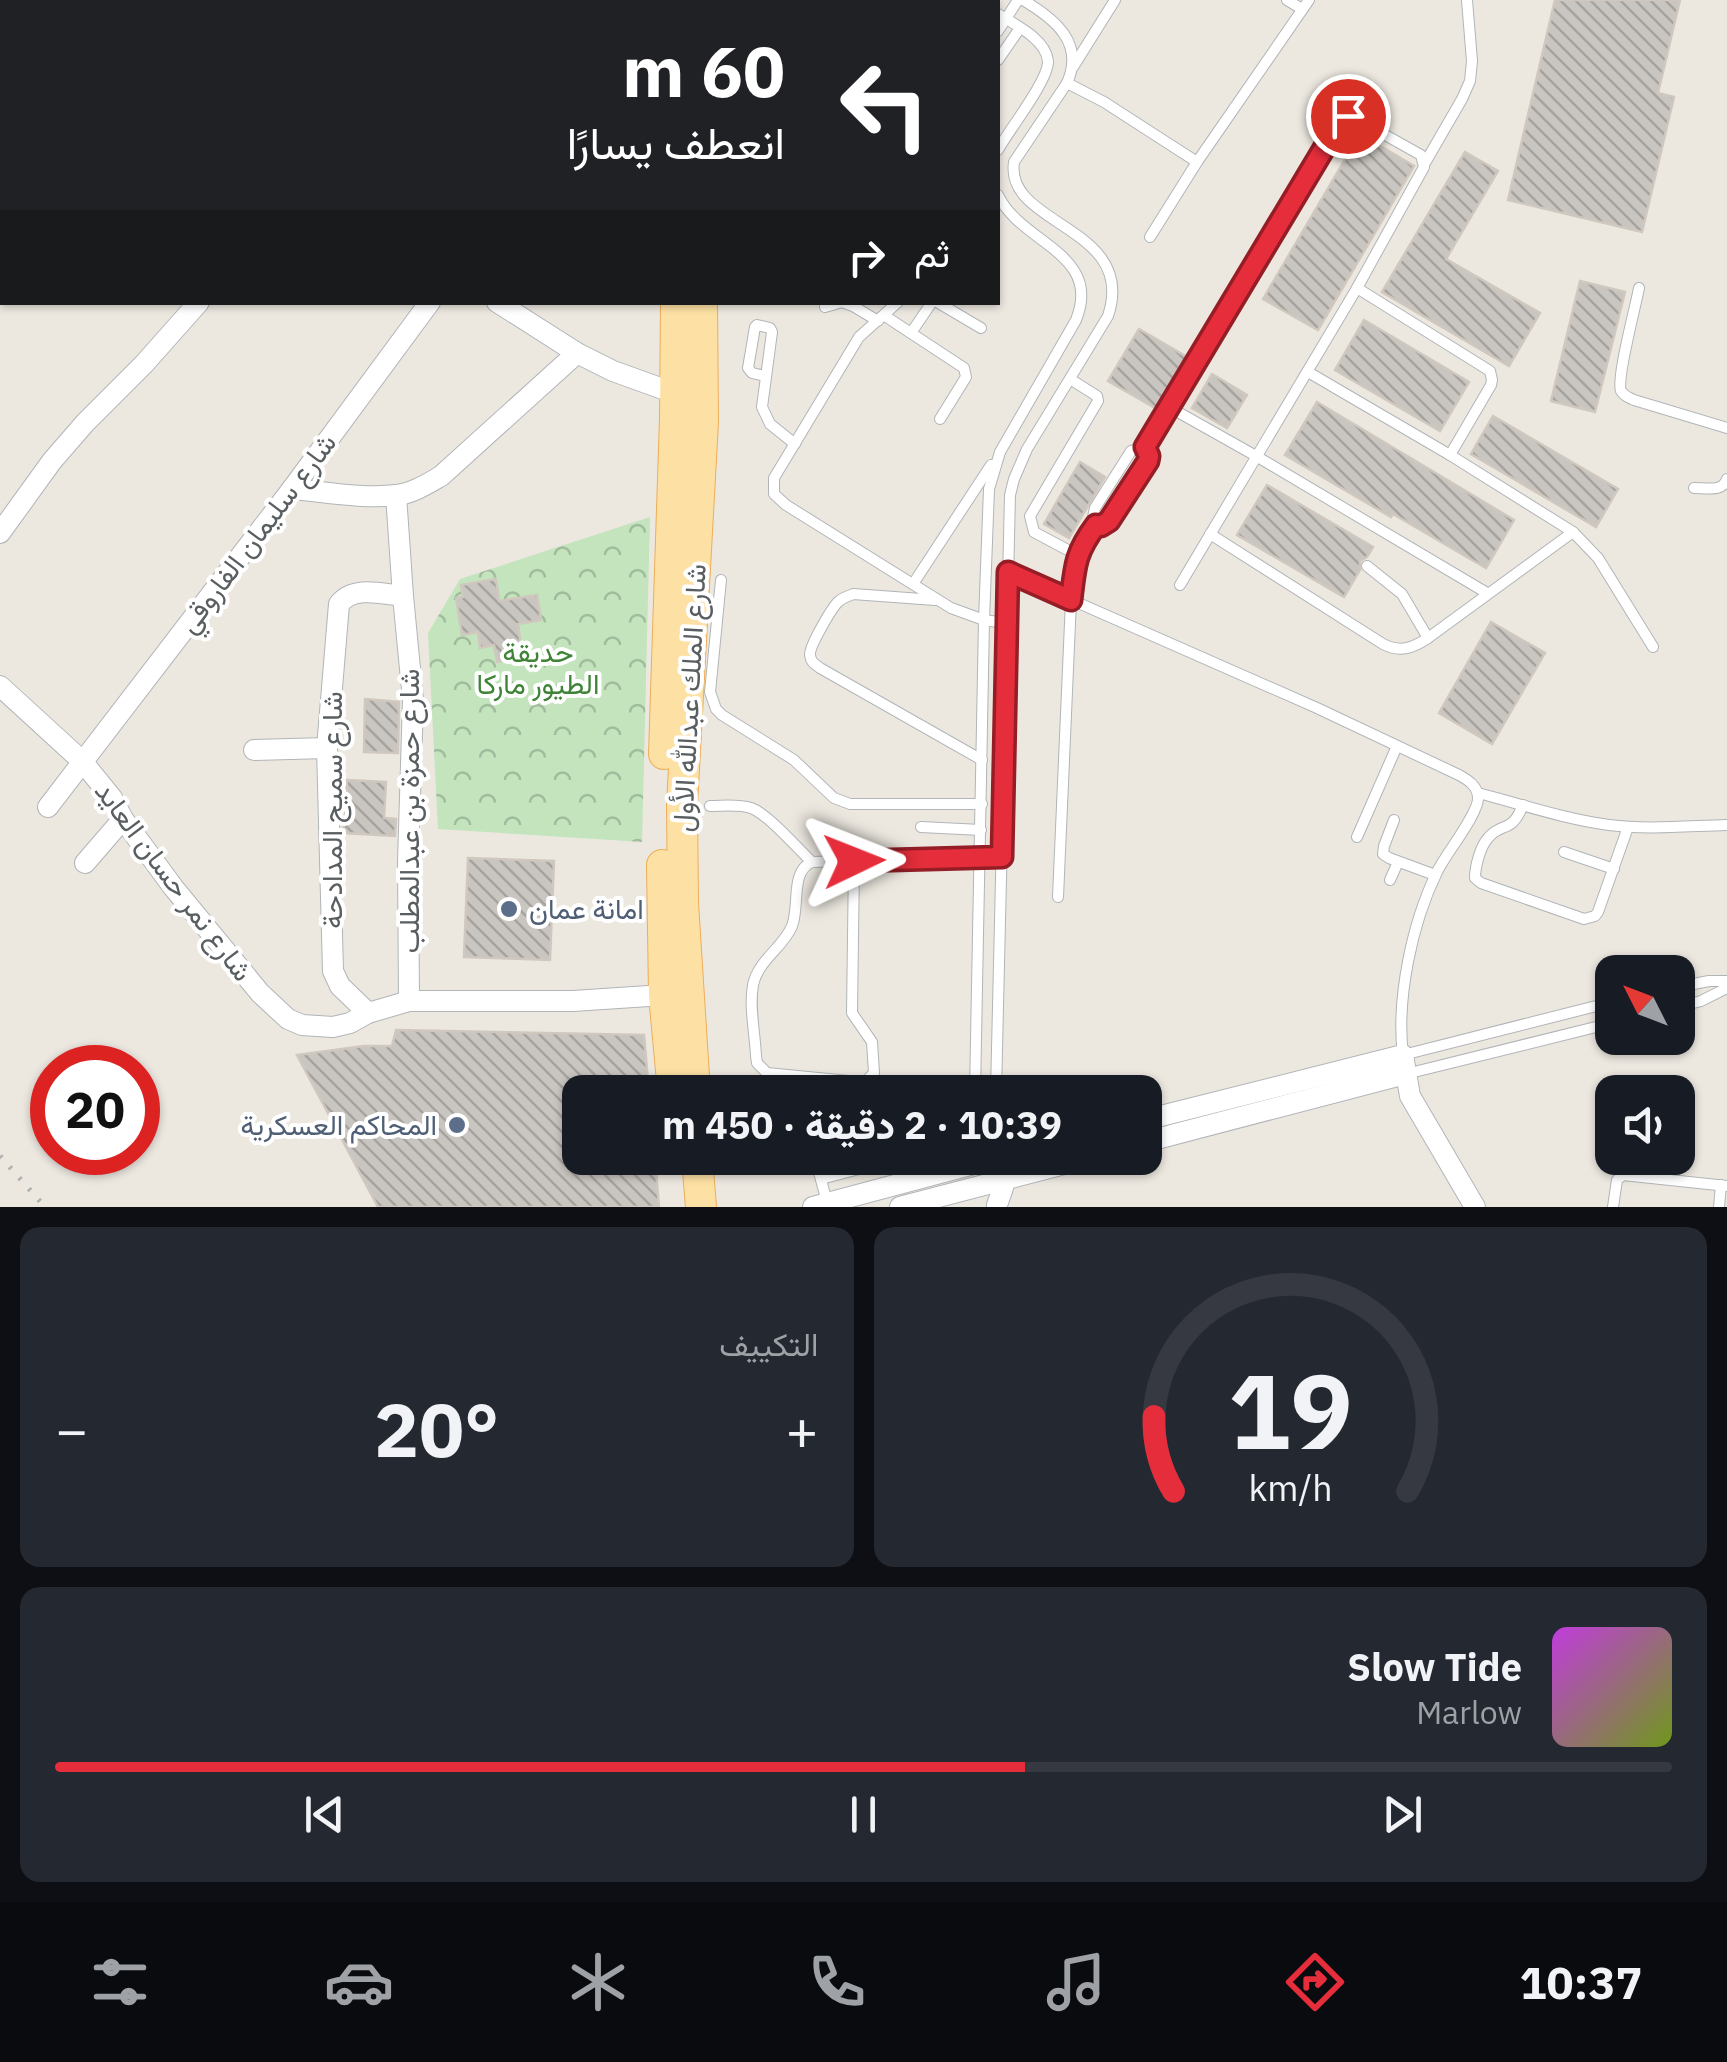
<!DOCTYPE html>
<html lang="ar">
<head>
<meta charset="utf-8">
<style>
	body { margin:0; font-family:"IBM Plex Sans",Vazirmatn,sans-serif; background:#242831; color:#f1f3f6; direction:rtl; height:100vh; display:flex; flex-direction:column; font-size:38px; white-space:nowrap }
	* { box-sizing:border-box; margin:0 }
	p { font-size:32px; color:#9ea1a6 }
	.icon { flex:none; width:55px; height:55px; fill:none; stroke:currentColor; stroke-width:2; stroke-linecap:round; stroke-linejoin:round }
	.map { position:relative; height:1207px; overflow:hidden; direction:ltr }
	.sheet { display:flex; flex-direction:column; gap:20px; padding:20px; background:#0d0f14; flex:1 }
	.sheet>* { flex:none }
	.banner { position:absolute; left:0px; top:0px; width:1000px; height:305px; box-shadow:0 2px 8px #0004; direction:rtl; background:#202124; color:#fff; overflow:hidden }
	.needle { width:65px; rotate:312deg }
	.buttons { position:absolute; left:1595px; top:955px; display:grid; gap:20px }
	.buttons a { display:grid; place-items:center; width:100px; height:100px; border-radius:20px; background:#171b24; box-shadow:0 2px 8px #0004; font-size:50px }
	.speed { position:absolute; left:30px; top:1045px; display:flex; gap:20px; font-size:50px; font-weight:700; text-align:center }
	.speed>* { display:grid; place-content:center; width:130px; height:130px; border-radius:50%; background:#171b24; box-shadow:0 2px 8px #0004; line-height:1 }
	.speed .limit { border:15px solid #d22; background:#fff; color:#111 }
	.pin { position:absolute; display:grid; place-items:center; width:85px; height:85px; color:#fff; margin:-42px; border:5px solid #fff; border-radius:50%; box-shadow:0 2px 10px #0007 }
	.me { position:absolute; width:110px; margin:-55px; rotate:88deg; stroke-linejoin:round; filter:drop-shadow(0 0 8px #0008) }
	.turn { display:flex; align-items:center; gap:35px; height:210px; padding:0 50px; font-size:45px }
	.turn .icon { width:130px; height:130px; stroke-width:2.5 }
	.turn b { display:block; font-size:70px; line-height:85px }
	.then { display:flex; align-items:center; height:95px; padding:0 50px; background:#0003; gap:20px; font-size:38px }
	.big { font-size:75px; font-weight:800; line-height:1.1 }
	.sheet .widget { flex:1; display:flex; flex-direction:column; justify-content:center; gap:15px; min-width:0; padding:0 35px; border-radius:20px; background:#242831 }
	.sheet .dial { align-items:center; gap:0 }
	.dial svg { height:260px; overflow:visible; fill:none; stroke:#363941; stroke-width:7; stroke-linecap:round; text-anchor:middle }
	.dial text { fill:#f1f3f6; stroke:none }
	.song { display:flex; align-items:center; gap:30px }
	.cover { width:120px; height:120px; border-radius:15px; background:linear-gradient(135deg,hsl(290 70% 55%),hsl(80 70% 35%)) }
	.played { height:10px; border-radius:5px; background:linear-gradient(90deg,#e52d3b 60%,#363941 60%) }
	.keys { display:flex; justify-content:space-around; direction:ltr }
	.heat { display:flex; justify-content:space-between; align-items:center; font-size:55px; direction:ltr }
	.sheet .tiles { flex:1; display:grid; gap:20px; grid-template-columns:1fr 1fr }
	.widget:last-child { grid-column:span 2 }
	.trip { position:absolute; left:562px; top:1075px; width:600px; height:100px; border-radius:20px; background:#171b24; box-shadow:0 2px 8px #0004; font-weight:800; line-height:100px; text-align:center; direction:rtl }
	.menu { display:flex; height:160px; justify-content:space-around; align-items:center; background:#090b0e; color:#9ea1a6 }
	.menu .icon { width:70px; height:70px }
	.menu .on { color:#e52d3b }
	.menu b { font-size:45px; color:#f1f3f6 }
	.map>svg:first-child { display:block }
	.forest { fill:url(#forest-crowns) }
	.building { fill:url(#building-back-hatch); stroke:#d0c8bf; stroke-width:2.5 }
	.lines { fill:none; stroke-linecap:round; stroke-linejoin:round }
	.lane-casing { stroke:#b1b5b8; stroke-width:12 }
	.street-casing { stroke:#b1b5b8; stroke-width:22 }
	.primary-casing { stroke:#eead58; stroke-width:32 }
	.lane { stroke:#fff; stroke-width:10 }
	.street { stroke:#fff; stroke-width:20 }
	.primary { stroke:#fde1a4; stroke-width:30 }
	.rail { stroke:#b0b1b1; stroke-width:5; stroke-dasharray:2.5 12; stroke-linecap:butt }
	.route-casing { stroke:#951d26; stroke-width:25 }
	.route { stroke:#e52d3b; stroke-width:18 }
	.service-dot { fill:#5c6f8a; stroke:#fff; stroke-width:4 }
	.labels { text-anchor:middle; stroke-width:8; stroke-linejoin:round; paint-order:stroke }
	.street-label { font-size:28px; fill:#595e61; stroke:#fff }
	.park-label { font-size:28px; fill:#3e8336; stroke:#fff }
	.service-label { font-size:28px; fill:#4e5e75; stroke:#fff; text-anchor:start }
</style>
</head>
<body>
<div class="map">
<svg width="1727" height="1207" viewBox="0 0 1727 1207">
	<defs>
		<pattern id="forest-crowns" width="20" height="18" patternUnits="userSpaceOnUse" patternTransform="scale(2.5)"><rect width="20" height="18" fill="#c3e4bd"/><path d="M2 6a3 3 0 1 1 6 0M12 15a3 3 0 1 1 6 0" fill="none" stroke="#a1bc9d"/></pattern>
		<pattern id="building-back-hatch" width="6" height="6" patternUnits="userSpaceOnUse" patternTransform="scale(2.5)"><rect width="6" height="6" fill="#c9c5c0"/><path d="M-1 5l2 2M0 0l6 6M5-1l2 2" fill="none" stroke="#a6a39f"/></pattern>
	</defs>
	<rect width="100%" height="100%" fill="#ece8e0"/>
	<polygon class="forest" points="650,517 642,842 438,829 428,633 460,579"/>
	<g class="building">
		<polygon points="1555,0 1680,0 1658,93 1674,97 1642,232 1508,200"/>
		<polygon points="1360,134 1414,166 1318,330 1263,299"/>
		<polygon points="1465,152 1498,171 1446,259 1540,313 1509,366 1382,292"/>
		<polygon points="1580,281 1625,292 1595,412 1551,401"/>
		<polygon points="1364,320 1469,382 1440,431 1335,370"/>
		<polygon points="1139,329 1187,357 1157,409 1108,381"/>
		<polygon points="1212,374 1247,395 1227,428 1192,408"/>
		<polygon points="1317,402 1514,520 1486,568 1393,514 1391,517 1285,455"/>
		<polygon points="1493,416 1618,489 1596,527 1471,454"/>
		<polygon points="1080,462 1105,477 1069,538 1044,524"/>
		<polygon points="1267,485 1373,547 1367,557 1360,561 1360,570 1344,597 1237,535"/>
		<polygon points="496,579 499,601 537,595 541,620 518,624 521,646 512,647 513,659 497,662 494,645 480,648 478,632 462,635 456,598 463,597 461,585"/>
		<polygon points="1491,622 1545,653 1492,744 1439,713"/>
		<polygon points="365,699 399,702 398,753 364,752"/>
		<polygon points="347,780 386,782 384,818 396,819 395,836 343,833 343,816 345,817"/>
		<polygon points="468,858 554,861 550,960 464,957"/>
		<polygon points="396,1030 644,1035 649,1092 580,1092 580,1158 655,1158 659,1207 378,1207 297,1055 364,1046 392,1046"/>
	</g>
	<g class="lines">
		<defs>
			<g id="lane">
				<polyline points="974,0 979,2"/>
				<polyline points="1287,0 1302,9"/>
				<polyline points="835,2 836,0"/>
				<path d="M998,14C1014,24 1046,39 1048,61C1049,80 1008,131 998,150"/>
				<polyline points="998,31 1018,0"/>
				<polyline points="998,60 1020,28"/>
				<polyline points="1073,67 1115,0"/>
				<polyline points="1067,83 1104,102 1197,162"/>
				<polyline points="1425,163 1462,99 1470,81 1472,61 1467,0"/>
				<polyline points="1150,237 1197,162 1309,0"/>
				<polyline points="1357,288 1490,371 1492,380 1491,385 1450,455"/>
				<path d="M1639,288C1636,305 1616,379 1621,391C1625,397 1628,397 1634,400L1727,428"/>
				<polyline points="842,302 853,306 878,321"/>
				<polyline points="898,302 859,337 774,478 774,494 786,505 951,608 984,620 1005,623"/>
				<polyline points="937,302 981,328"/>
				<polyline points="825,307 842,302"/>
				<polyline points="885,316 964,368 966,377 940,419"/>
				<polyline points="911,333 932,302"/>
				<polyline points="1308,372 1450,455 1573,532 1598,558 1653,647"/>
				<polyline points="765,376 752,373 748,368 755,327 757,325 770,328 772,332 762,407 770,424 795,444"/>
				<polyline points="1070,379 1097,396 1098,401 1030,516 1034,532 1077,555"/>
				<polyline points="1169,407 1256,456 1487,593"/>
				<path d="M1694,488C1707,488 1723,492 1727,479"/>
				<polyline points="1096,525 1093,517 1095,508 1131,451 1145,447"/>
				<path d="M1210,534L1383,644C1400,653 1413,648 1428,638L1573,532"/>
				<polyline points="1367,566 1402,594 1428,638"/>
				<path d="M1008,572L1317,708L1459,775C1468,780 1478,786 1478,798C1479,813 1445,855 1437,872C1412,923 1396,999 1403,1055L1612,1002"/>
				<polyline points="721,580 710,692 716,709 722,715 794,760 834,798 850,804 982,804"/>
				<polyline points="913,584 991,465"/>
				<path d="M935,600L853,594C847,597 843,597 838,602C831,609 809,647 810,655C811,663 815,664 820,668L982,760"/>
				<path d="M1478,793C1521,804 1564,819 1609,825C1647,830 1688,826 1727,825"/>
				<path d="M1523,805C1511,835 1502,821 1488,838C1480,847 1475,867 1475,878L1481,883L1584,919L1595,916L1598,912L1628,827"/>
				<path d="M710,806C723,806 738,804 751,808C768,814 798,849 812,862"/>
				<polyline points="1394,820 1384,846 1383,854 1389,858 1435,875"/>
				<polyline points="921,827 981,830"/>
				<polyline points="1357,837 1397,746"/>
				<polyline points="1564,852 1614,869"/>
				<path d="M854,861L852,1013L872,1042L874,1073L865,1082H859L767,1073L757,1063L756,1056C755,1033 749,1007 753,985C758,960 783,948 792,926C800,906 790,871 812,862L980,857H1002"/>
				<polyline points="1390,880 1398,862"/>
				<polyline points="1058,897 1071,600 1079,550 1096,525 1109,521 1146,465 1149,456 1145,447 1337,125 1344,118 1353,117 1421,155 1424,167 1357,288 1180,585"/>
				<polyline points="1678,987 1709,981 1727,981"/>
				<polyline points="1678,1007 1701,1001 1727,988"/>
				<polyline points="1406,1074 1612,1023"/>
				<path d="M975,1092L984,620L989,489L1000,452L1076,320C1103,253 1021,244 998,195"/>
				<path d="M996,1092L1010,495L1014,479L1027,449L1108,316C1138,226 1004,226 1014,162L1067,83C1085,43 1055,19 1023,0"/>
				<polyline points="811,1158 817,1165 827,1202"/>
				<polyline points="782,1161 799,1158"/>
				<polyline points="821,1179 901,1158"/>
				<polyline points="1613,1207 1617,1180 1623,1175 1727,1186"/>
				<polyline points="1719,1207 1721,1185"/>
			</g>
			<g id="street">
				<polyline points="191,2 192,0"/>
				<polyline points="312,2 313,0"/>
				<polyline points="503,2 504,0"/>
				<polyline points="0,257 2,256"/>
				<polyline points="497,302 577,353 613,371 674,393"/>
				<path d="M292,489C326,492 363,499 397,495C413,493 427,484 441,476L577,353"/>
				<polyline points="396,495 403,596 413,700 408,862 409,1001"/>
				<polyline points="0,533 52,461 85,423 144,364 199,302"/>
				<polyline points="0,686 82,761 112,798 123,819 173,887 260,993 288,1019 302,1025 333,1027 350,1023 368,1013 409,1001 573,1001 664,995"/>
				<polyline points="254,750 327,748"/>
				<polyline points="48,807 292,489 430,302"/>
				<polyline points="85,863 123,819"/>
				<path d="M368,1013L340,986L333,971L327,748L339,604C354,585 382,594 403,596"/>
				<polyline points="1145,1120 1403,1055 1410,1096 1475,1207"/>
				<polyline points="1145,1142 1405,1074"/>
				<polyline points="997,1205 1003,1188 1002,1169"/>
				<polyline points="813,1207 996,1158"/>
				<polyline points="900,1207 1087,1158"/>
			</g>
			<g id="primary">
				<polyline points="688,2 688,0"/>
				<polyline points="710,2 711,0"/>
				<polyline points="664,754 675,418 676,302"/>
				<polyline points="662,865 664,995 673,1092"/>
				<polyline points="695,1092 683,903 682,805 703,422 702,302"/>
				<polyline points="697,1158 701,1207"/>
			</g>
		</defs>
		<use href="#lane" class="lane-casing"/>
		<use href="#street" class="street-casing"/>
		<use href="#primary" class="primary-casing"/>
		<use href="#lane" class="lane"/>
		<use href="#street" class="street"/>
		<use href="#primary" class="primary"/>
		<polyline class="rail" points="0,1156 45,1207"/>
	</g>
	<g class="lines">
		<defs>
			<path id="route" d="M854,861L1002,857L1008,572L1071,600C1075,566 1075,553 1096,525L1101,526L1109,521L1148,461L1149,456L1145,447L1338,125L1348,116"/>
		</defs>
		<use href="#route" class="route-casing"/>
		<use href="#route" class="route"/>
	</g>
	<g class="service-dot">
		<circle cx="509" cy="909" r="10"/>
		<circle cx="457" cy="1125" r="10"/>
	</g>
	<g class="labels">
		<g class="street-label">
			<text transform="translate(257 533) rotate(-53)" y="10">شارع سليمان الفاروقي</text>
			<text transform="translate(689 698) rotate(-87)" y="10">شارع الملك عبدالله الأول</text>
			<text transform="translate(332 810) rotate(-90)" y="10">شارع سميح المدادحة</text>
			<text transform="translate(409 811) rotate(-90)" y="10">شارع حمزة بن عبدالمطلب</text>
			<text transform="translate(174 881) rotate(53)" y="10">شارع نمر حسان العايد</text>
		</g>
		<g class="park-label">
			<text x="538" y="662">حديقة<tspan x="538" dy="32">الطيور ماركا</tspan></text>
		</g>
		<g class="service-label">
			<text x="529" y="919">امانة عمان</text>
			<text x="437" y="1135" text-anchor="end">المحاكم العسكرية</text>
		</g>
	</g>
</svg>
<div class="buttons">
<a><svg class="needle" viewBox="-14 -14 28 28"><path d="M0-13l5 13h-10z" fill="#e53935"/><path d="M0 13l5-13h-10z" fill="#9ea1a6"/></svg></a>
<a><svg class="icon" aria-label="sound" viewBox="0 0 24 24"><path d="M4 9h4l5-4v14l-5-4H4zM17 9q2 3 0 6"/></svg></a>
</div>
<div class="speed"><div class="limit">20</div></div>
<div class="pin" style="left:1348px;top:116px;background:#d93025"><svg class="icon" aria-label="arrive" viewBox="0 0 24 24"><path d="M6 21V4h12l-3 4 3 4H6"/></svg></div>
<svg class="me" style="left:854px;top:861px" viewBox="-20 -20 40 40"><path d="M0-17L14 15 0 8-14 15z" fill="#e52d3b" stroke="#fff" stroke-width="4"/></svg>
<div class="trip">10:39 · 2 دقيقة · 450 m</div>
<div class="banner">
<div class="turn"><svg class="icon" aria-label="left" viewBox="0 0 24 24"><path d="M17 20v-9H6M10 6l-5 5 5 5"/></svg><div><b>60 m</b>انعطف يسارًا</div></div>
<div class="then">ثم<svg class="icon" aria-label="right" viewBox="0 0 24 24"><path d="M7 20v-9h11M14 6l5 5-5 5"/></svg></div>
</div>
</div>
<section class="sheet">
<div class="tiles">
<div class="widget dial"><svg viewBox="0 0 100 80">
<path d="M14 69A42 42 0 1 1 86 69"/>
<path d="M14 69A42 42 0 0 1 8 46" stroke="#e52d3b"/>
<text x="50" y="56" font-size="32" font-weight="700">19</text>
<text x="50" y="72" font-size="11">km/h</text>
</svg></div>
<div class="widget"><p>التكييف</p>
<div class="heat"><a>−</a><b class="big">20°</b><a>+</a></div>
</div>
<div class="widget">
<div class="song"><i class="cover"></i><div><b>Slow Tide</b><p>Marlow</p></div></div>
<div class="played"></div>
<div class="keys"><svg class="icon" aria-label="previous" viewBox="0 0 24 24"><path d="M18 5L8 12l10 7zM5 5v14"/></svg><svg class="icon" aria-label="pause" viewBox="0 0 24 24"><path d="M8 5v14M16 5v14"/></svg><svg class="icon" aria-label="next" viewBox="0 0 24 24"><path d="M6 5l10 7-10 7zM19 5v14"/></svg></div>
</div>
</div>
</section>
<nav class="menu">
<b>10:37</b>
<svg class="icon on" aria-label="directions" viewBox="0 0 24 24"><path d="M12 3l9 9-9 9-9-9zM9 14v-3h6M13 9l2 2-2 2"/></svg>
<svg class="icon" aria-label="music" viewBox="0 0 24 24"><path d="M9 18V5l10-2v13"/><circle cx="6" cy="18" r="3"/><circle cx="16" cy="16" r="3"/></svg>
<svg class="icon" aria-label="phone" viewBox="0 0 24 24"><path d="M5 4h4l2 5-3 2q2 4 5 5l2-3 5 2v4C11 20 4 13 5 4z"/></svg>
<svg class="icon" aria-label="climate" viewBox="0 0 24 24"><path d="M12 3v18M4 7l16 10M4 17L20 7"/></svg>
<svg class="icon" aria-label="car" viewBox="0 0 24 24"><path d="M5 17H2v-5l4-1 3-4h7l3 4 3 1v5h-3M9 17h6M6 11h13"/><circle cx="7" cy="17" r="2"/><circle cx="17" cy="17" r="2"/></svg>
<svg class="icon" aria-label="filters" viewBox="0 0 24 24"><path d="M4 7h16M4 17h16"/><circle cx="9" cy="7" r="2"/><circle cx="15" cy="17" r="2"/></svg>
</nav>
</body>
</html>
